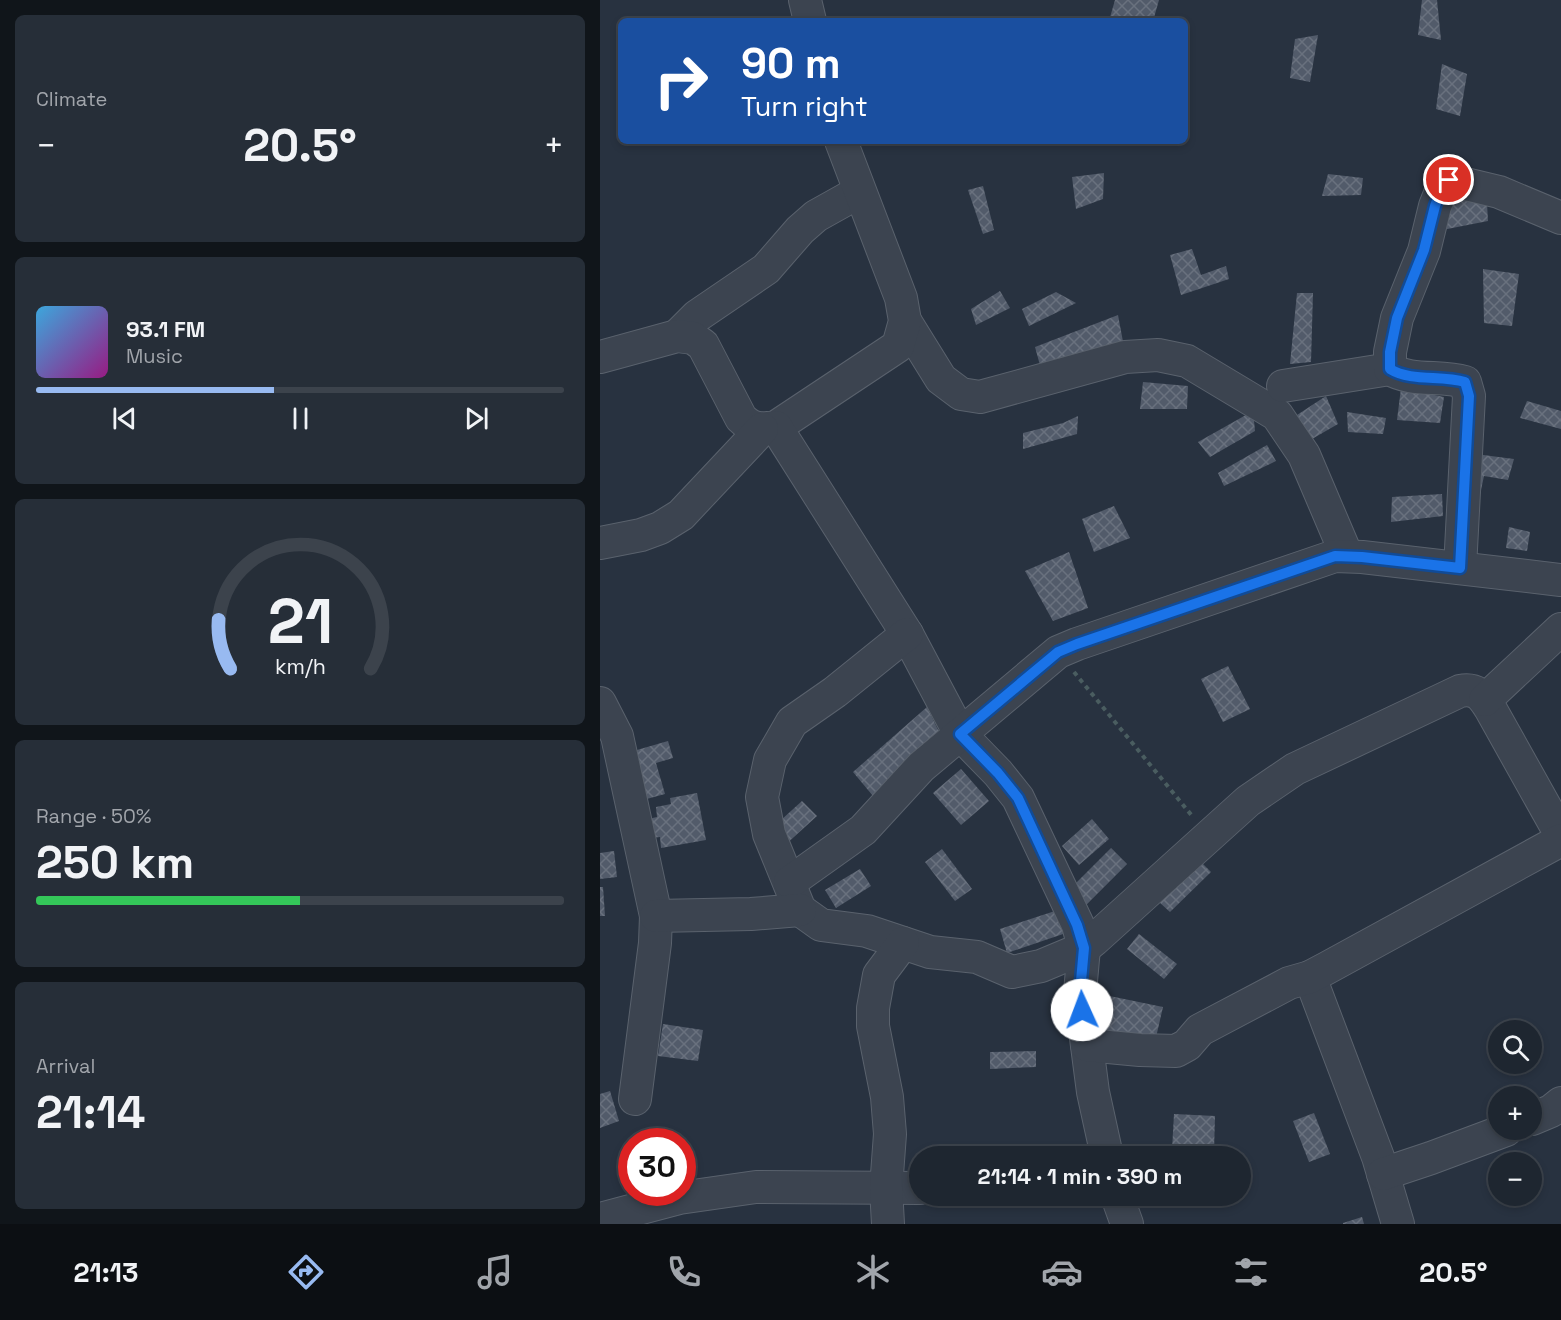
<!DOCTYPE html>
<html lang="en">
<head>
<meta charset="utf-8">
<style>
	body { margin:0; font-family:"Space Grotesk",sans-serif; background:#262e38; color:#f1f3f6; height:100vh; display:flex; flex-direction:column; font-size:22px; white-space:nowrap }
	* { box-sizing:border-box; margin:0 }
	p { font-size:20px; color:#a1a5ab }
	.icon { flex:none; width:33px; height:33px; fill:none; stroke:currentColor; stroke-width:2; stroke-linecap:round; stroke-linejoin:round }
	.map { position:relative; flex:1; overflow:hidden }
	.sheet { display:flex; flex-direction:column; gap:15px; padding:15px; background:#10151a; width:600px }
	.sheet>* { flex:none }
	.guide { position:absolute; left:18px; top:18px; width:570px; height:126px; border-radius:9px; box-shadow:0 3px 9px #0003,0 0 0 2px #3c434c; background:#1a4fa0; color:#fff; overflow:hidden }
	.tools { position:absolute; left:888px; top:1020px; display:grid; gap:12px }
	.tools a { display:grid; place-items:center; width:54px; height:54px; border-radius:50%; background:#1e2630; box-shadow:0 3px 9px #0003,0 0 0 2px #3c434c; font-size:30px }
	.speed { position:absolute; left:18px; top:1128px; display:flex; gap:12px; font-size:30px; font-weight:700; text-align:center }
	.speed>* { display:grid; place-content:center; width:78px; height:78px; border-radius:50%; background:#1e2630; box-shadow:0 3px 9px #0003,0 0 0 2px #3c434c; line-height:1 }
	.speed .limit { border:9px solid #d22; background:#fff; color:#111 }
	.pin { position:absolute; display:grid; place-items:center; width:51px; height:51px; color:#fff; margin:-26px; border:3px solid #fff; border-radius:50%; box-shadow:0 2px 6px #0007 }
	.me { position:absolute; width:66px; margin:-33px; rotate:358deg; stroke-linejoin:round; filter:drop-shadow(0 0 4px #0008) }
	.turn { display:flex; align-items:center; gap:21px; height:126px; padding:0 24px; font-size:27px }
	.turn .icon { width:78px; height:78px; stroke-width:2.5 }
	.turn b { display:block; font-size:42px; line-height:51px }
	.big { font-size:45px; font-weight:700; line-height:1.1 }
	.sheet .card { flex:1; display:flex; flex-direction:column; justify-content:center; gap:9px; min-width:0; padding:0 21px; border-radius:9px; background:#262e38 }
	.sheet .dial { align-items:center; gap:0 }
	.dial svg { height:156px; overflow:visible; fill:none; stroke:#3c434c; stroke-width:7; stroke-linecap:round; text-anchor:middle }
	.dial text { fill:#f1f3f6; stroke:none }
	.song { display:flex; align-items:center; gap:18px }
	.cover { width:72px; height:72px; border-radius:9px; background:linear-gradient(135deg,hsl(200 70% 55%),hsl(310 70% 35%)) }
	.played { height:6px; border-radius:3px; background:linear-gradient(90deg,#98baf1 45%,#3c434c 45%) }
	.keys { display:flex; justify-content:space-around; direction:ltr }
	.heat { display:flex; justify-content:space-between; align-items:center; font-size:33px; direction:ltr }
	.charge { height:9px; border-radius:4px; background:linear-gradient(90deg,#34c759 50%,#3c434c 0) }
	.trip { position:absolute; left:309px; top:1146px; width:342px; height:60px; border-radius:30px; background:#1e2630; box-shadow:0 3px 9px #0003,0 0 0 2px #3c434c; font-weight:700; line-height:60px; text-align:center }
	.dock { display:flex; height:96px; justify-content:space-around; align-items:center; background:#0c0f13; color:#a1a5ab }
	.dock .icon { width:42px; height:42px }
	.dock .active { color:#98baf1 }
	.dock b { font-size:27px; color:#f1f3f6 }
	main { display:flex; flex:1; min-height:0 }
	.map>svg:first-child { display:block }
	.building { fill:url(#building-cross-hatch) }
	.lines { fill:none; stroke-linecap:round; stroke-linejoin:round }
	.minor-casing { stroke:#5a626d; stroke-width:34 }
	.path { stroke:#4a5d60; stroke-width:4; stroke-dasharray:4.5 4.5; stroke-linecap:butt }
	.minor { stroke:#3c4450; stroke-width:32 }
	.route-casing { stroke:#114b97; stroke-width:15 }
	.route { stroke:#1a73e8; stroke-width:10 }
</style>
</head>
<body>
<main>
<section class="sheet">
<div class="card"><p>Climate</p>
<div class="heat"><a>−</a><b class="big">20.5°</b><a>+</a></div>
</div>
<div class="card">
<div class="song"><i class="cover"></i><div><b>93.1 FM</b><p>Music</p></div></div>
<div class="played"></div>
<div class="keys"><svg class="icon" aria-label="previous" viewBox="0 0 24 24"><path d="M18 5L8 12l10 7zM5 5v14"/></svg><svg class="icon" aria-label="pause" viewBox="0 0 24 24"><path d="M8 5v14M16 5v14"/></svg><svg class="icon" aria-label="next" viewBox="0 0 24 24"><path d="M6 5l10 7-10 7zM19 5v14"/></svg></div>
</div>
<div class="card dial"><svg viewBox="0 0 100 80">
<path d="M14 69A42 42 0 1 1 86 69"/>
<path d="M14 69A42 42 0 0 1 8 44" stroke="#98baf1"/>
<text x="50" y="56" font-size="32" font-weight="700">21</text>
<text x="50" y="72" font-size="11">km/h</text>
</svg></div>
<div class="card"><p>Range · 50%</p><b class="big">250 km</b><div class="charge"></div></div>
<div class="card"><p>Arrival</p><b class="big">21:14</b></div>
</section>
<div class="map">
<svg width="961" height="1224" viewBox="0 0 961 1224">
	<defs>
		<pattern id="building-cross-hatch" width="8" height="8" patternUnits="userSpaceOnUse" patternTransform="scale(1.5)"><rect width="8" height="8" fill="#525b6a"/><path d="M0 0l8 8M0 8l8-8" fill="none" stroke="#69717e"/></pattern>
	</defs>
	<rect width="100%" height="100%" fill="#283240"/>
	<g class="building">
		<polygon points="515,0 559,0 553,21 509,21"/>
		<polygon points="822,0 837,0 841,40 818,35"/>
		<polygon points="718,35 710,82 690,78 695,39"/>
		<polygon points="842,64 867,74 860,116 836,109"/>
		<polygon points="504,173 503,199 476,209 472,177"/>
		<polygon points="728,174 763,178 761,195 722,196"/>
		<polygon points="383,186 394,230 383,234 368,190"/>
		<polygon points="841,195 887,203 888,221 832,232"/>
		<polygon points="592,249 601,275 626,266 629,279 581,295 570,255"/>
		<polygon points="883,269 919,274 912,326 884,323"/>
		<polygon points="400,291 410,308 376,325 371,309"/>
		<polygon points="456,292 476,303 429,326 422,309"/>
		<polygon points="697,293 713,293 711,362 690,364"/>
		<polygon points="518,315 524,347 441,369 435,347"/>
		<polygon points="543,382 588,386 587,409 540,409"/>
		<polygon points="801,388 844,397 840,423 797,420"/>
		<polygon points="726,396 738,424 712,439 697,415"/>
		<polygon points="927,401 961,411 961,429 920,418"/>
		<polygon points="653,411 655,431 610,457 598,442"/>
		<polygon points="747,412 786,418 783,434 748,432"/>
		<polygon points="478,416 477,434 423,449 423,433 463,423"/>
		<polygon points="667,445 676,461 624,486 618,473"/>
		<polygon points="868,453 914,459 908,480 884,476 878,504"/>
		<polygon points="842,494 843,516 791,522 792,497"/>
		<polygon points="514,506 530,538 494,552 482,519"/>
		<polygon points="909,527 930,532 927,551 906,548"/>
		<polygon points="469,552 488,608 453,621 425,571"/>
		<polygon points="628,666 650,709 623,722 601,679"/>
		<polygon points="327,707 341,736 273,796 253,772"/>
		<polygon points="68,741 73,758 56,763 65,794 43,800 30,752"/>
		<polygon points="361,769 389,801 361,825 333,793"/>
		<polygon points="97,793 106,840 61,848 60,837 51,838 48,819 57,817 56,807 71,804 70,798"/>
		<polygon points="202,801 217,816 184,846 170,830"/>
		<polygon points="492,819 509,839 479,865 462,846"/>
		<polygon points="511,848 527,864 485,906 469,890"/>
		<polygon points="342,849 372,889 355,901 325,862"/>
		<polygon points="14,851 17,877 0,879 0,853"/>
		<polygon points="600,861 611,872 570,912 559,902"/>
		<polygon points="260,869 271,886 236,908 225,890"/>
		<polygon points="0,887 3,887 5,916 0,916"/>
		<polygon points="461,909 469,932 407,953 400,929"/>
		<polygon points="539,934 577,964 564,979 527,949"/>
		<polygon points="500,994 563,1007 554,1046 492,1032"/>
		<polygon points="63,1024 103,1030 98,1061 58,1056"/>
		<polygon points="436,1051 436,1067 390,1069 390,1052"/>
		<polygon points="10,1091 19,1121 0,1128 0,1094"/>
		<polygon points="714,1113 730,1154 709,1162 693,1121"/>
		<polygon points="574,1114 615,1116 614,1152 572,1150"/>
		<polygon points="762,1217 764,1224 743,1224 743,1223"/>
	</g>
	<g class="lines">
		<defs>
			<g id="minor">
				<polyline points="205,0 210,21"/>
				<polyline points="305,321 341,379 361,394 380,397 525,357 558,355 587,361 677,415 704,455 747,556"/>
				<polyline points="77,336 97,316 166,269 200,230 216,216 259,192"/>
				<path d="M0,357L77,336L93,338L103,345L141,418C153,430 160,429 176,427L298,346L305,321L301,298L241,141"/>
				<polyline points="683,386 790,369"/>
				<polyline points="176,427 307,634 360,734 398,773 418,798 478,925 484,948 480,992 493,1092 507,1156"/>
				<polyline points="0,543 41,535 60,528 81,515 162,429"/>
				<path d="M860,568L869,396L865,382C840,375 811,382 790,369V352L797,318L824,251L835,206L845,181L849,180L899,192L961,218"/>
				<path d="M307,634L235,692L192,722L170,760L162,797L169,834L200,910L221,925L267,931L330,952L377,957L412,972L441,966L484,948L494,940L648,801L695,769L860,691C876,688 882,695 890,708L961,835"/>
				<polyline points="885,700 961,629"/>
				<polyline points="0,703 17,736 56,916 55,943 35,1099"/>
				<polyline points="190,882 263,830 321,767 458,652 477,644 735,556 762,557 961,580"/>
				<polyline points="56,916 151,914 200,910"/>
				<polyline points="710,977 778,1157 798,1224"/>
				<polyline points="487,1045 540,1050 576,1051 587,1045 600,1030 689,983 710,977 727,968 961,840"/>
				<polyline points="932,1119 951,1111 961,1103"/>
				<polyline points="783,1174 831,1158 906,1130"/>
				<polyline points="517,1196 527,1224"/>
				<polyline points="0,1219 79,1198 156,1187 320,1188"/>
				<polyline points="288,1224 286,1188 290,1134 287,1097 273,1026 273,1008 279,975 303,943"/>
			</g>
		</defs>
		<use href="#minor" class="minor-casing"/>
		<polyline class="path" points="474,672 593,817"/>
		<use href="#minor" class="minor"/>
	</g>
	<g class="lines">
		<defs>
			<path id="route" d="M482,1010L480,992L484,948L477,925L418,798L398,773L360,734L458,652L477,644L735,556L762,557L860,568L869,396L865,382C840,375 811,382 790,369V352L797,318L824,250L835,206L843,184L849,180"/>
		</defs>
		<use href="#route" class="route-casing"/>
		<use href="#route" class="route"/>
	</g>
</svg>
<div class="tools">
<a><svg class="icon" aria-label="search" viewBox="0 0 24 24"><circle cx="10" cy="10" r="6"/><path d="M15 15l6 6"/></svg></a>
<a>+</a>
<a>−</a>
</div>
<div class="speed"><div class="limit">30</div></div>
<div class="pin" style="left:849px;top:180px;background:#d93025"><svg class="icon" aria-label="arrive" viewBox="0 0 24 24"><path d="M6 21V4h12l-3 4 3 4H6"/></svg></div>
<svg class="me" style="left:482px;top:1010px" viewBox="-20 -20 40 40"><circle r="19" fill="#fff"/><path d="M0-13L10 11 0 6-10 11z" fill="#1a73e8"/></svg>
<div class="trip">21:14 · 1 min · 390 m</div>
<div class="guide">
<div class="turn"><svg class="icon" aria-label="right" viewBox="0 0 24 24"><path d="M7 20v-9h11M14 6l5 5-5 5"/></svg><div><b>90 m</b>Turn right</div></div>
</div>
</div>
</main>
<nav class="dock">
<b>21:13</b>
<svg class="icon active" aria-label="directions" viewBox="0 0 24 24"><path d="M12 3l9 9-9 9-9-9zM9 14v-3h6M13 9l2 2-2 2"/></svg>
<svg class="icon" aria-label="music" viewBox="0 0 24 24"><path d="M9 18V5l10-2v13"/><circle cx="6" cy="18" r="3"/><circle cx="16" cy="16" r="3"/></svg>
<svg class="icon" aria-label="phone" viewBox="0 0 24 24"><path d="M5 4h4l2 5-3 2q2 4 5 5l2-3 5 2v4C11 20 4 13 5 4z"/></svg>
<svg class="icon" aria-label="climate" viewBox="0 0 24 24"><path d="M12 3v18M4 7l16 10M4 17L20 7"/></svg>
<svg class="icon" aria-label="car" viewBox="0 0 24 24"><path d="M5 17H2v-5l4-1 3-4h7l3 4 3 1v5h-3M9 17h6M6 11h13"/><circle cx="7" cy="17" r="2"/><circle cx="17" cy="17" r="2"/></svg>
<svg class="icon" aria-label="filters" viewBox="0 0 24 24"><path d="M4 7h16M4 17h16"/><circle cx="9" cy="7" r="2"/><circle cx="15" cy="17" r="2"/></svg>
<b>20.5°</b>
</nav>
</body>
</html>
